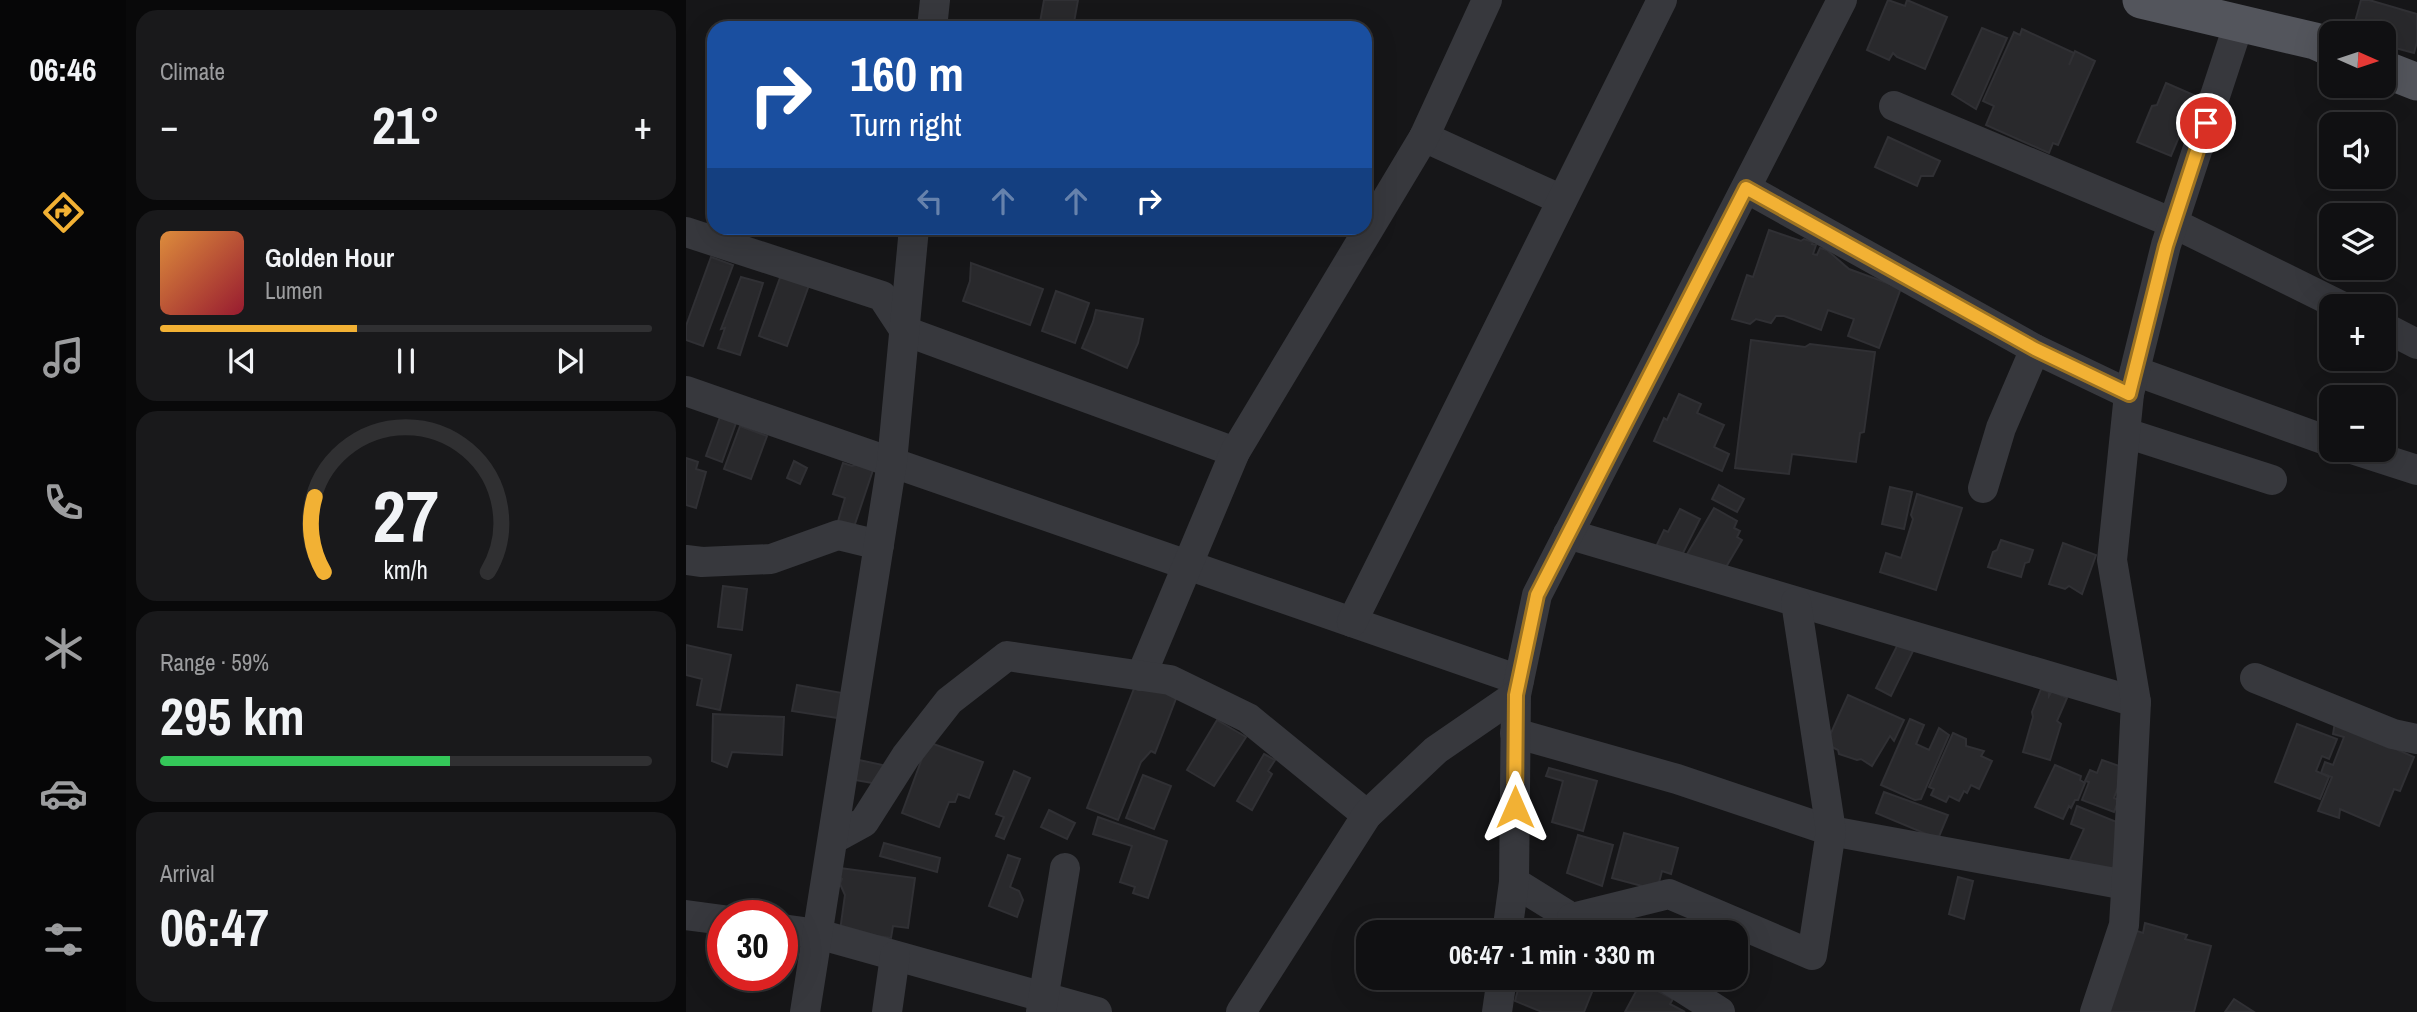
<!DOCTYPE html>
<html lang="en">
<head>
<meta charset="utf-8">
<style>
	body { margin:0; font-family:"Archivo Narrow",sans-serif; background:#19191b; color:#f1f3f6; height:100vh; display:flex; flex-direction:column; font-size:26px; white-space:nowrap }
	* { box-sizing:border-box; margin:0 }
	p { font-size:23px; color:#9c9d9f }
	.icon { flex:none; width:38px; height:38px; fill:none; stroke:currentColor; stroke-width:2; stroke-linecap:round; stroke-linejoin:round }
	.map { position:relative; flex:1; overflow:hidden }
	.drawer { display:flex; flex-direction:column; gap:10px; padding:10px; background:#09090a; width:560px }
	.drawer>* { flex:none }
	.top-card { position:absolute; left:21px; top:21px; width:665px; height:214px; border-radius:21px; box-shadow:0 7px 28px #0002,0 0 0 2px #303032; background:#1a4fa0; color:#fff; overflow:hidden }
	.needle { width:46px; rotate:93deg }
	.controls { position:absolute; left:1633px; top:21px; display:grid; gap:14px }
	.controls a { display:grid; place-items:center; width:77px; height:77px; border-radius:14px; background:#101012; box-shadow:0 7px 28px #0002,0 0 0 2px #303032; font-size:35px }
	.speed { position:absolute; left:21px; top:900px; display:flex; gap:14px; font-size:35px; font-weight:700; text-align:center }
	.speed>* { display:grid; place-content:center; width:91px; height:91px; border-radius:50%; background:#101012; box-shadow:0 7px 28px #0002,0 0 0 2px #303032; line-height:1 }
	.speed .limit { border:10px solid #d22; background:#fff; color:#111 }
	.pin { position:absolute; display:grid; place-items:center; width:60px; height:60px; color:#fff; margin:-30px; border:4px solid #fff; border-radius:50%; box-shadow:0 2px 7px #0007 }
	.me { position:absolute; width:77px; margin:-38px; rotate:0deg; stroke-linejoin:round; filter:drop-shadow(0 0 5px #0008) }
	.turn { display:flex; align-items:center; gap:24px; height:147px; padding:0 28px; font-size:32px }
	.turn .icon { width:91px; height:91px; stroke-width:2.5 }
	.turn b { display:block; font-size:49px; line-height:60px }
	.lanes { display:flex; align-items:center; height:66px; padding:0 28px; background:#0003; justify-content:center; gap:35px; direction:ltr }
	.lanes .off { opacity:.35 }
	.big { font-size:52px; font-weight:700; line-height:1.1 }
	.drawer .widget { flex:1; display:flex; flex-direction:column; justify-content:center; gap:10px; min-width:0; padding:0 24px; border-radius:21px; background:#19191b }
	.drawer .dial { align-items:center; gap:0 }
	.dial svg { height:182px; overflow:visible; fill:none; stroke:#303032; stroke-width:7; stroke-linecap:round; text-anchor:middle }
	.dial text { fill:#f1f3f6; stroke:none }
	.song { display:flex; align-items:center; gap:21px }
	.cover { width:84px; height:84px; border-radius:10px; background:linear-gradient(135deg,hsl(30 70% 55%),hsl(350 70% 35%)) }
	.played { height:7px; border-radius:4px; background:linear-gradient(90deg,#f2b134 40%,#303032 40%) }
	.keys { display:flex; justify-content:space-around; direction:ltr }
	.heat { display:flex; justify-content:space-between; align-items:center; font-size:38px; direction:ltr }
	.charge { height:10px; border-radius:5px; background:linear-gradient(90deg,#34c759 59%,#303032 0) }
	.trip { position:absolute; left:670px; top:920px; width:392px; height:70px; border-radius:21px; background:#101012; box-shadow:0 7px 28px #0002,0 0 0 2px #303032; font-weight:700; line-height:70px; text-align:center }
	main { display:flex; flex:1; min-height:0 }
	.dock { display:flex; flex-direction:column; width:126px; justify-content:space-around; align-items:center; background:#060607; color:#9c9d9f }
	.dock .icon { width:49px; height:49px }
	.dock .selected { color:#f2b134 }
	.dock b { font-size:32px; color:#f1f3f6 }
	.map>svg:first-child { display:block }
	.building { fill:#29292c; stroke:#303034; stroke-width:2 }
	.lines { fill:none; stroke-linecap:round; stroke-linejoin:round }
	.minor { stroke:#37383d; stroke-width:30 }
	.major { stroke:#53555c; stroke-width:37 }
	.route-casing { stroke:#9d7322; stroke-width:18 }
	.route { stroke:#f2b134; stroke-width:12 }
</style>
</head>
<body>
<main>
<nav class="dock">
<b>06:46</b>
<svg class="icon selected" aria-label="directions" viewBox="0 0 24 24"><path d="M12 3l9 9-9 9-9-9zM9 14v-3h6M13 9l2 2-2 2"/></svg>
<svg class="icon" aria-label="music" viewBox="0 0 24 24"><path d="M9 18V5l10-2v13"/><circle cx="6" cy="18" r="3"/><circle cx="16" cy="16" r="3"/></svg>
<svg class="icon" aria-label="phone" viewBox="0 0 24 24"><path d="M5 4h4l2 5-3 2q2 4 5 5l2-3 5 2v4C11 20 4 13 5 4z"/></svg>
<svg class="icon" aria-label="climate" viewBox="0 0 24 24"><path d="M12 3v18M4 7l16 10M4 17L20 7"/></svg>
<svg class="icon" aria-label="car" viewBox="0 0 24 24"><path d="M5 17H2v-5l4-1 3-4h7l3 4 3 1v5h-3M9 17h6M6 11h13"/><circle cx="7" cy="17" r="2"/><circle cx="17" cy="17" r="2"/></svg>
<svg class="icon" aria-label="filters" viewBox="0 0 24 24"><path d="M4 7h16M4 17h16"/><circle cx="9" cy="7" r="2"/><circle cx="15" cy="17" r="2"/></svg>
</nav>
<section class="drawer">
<div class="widget"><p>Climate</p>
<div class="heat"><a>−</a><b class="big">21°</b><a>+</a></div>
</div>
<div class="widget">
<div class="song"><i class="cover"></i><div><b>Golden Hour</b><p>Lumen</p></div></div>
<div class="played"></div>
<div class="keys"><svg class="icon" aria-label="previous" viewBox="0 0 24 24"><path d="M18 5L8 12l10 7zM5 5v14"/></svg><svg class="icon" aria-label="pause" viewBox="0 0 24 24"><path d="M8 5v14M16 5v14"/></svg><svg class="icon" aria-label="next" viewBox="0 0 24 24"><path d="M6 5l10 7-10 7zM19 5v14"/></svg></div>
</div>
<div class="widget dial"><svg viewBox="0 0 100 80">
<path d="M14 69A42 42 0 1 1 86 69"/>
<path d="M14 69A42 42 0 0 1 10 36" stroke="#f2b134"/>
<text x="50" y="56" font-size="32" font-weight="700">27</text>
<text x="50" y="72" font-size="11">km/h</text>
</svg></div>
<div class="widget"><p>Range · 59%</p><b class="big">295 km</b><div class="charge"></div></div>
<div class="widget"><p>Arrival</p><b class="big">06:47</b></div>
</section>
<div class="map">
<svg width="1731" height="1012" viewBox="0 0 1731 1012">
	<rect width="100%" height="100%" fill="#161618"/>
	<g class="building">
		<polygon points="358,0 392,0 387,28 353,28"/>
		<polygon points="1202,0 1219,6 1221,0 1261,17 1239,69 1211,57 1207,53 1203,60 1181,50"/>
		<polygon points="1675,0 1683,0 1731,14 1731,42 1728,53 1698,45 1698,33 1666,33"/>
		<polygon points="1296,28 1321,38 1290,109 1266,94"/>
		<polygon points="1336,29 1388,53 1383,65 1389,51 1409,61 1372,145 1367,143 1363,153 1300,125 1308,106 1297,101 1328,32 1334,35"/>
		<polygon points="1480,83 1510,96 1485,156 1451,142 1466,106 1471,105"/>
		<polygon points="1202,137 1254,161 1247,176 1235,176 1231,186 1189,167"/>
		<polygon points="257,228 311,228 310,233 294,229 287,234"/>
		<polygon points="1083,230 1115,241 1118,239 1127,242 1126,244 1130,245 1127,254 1131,255 1134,248 1141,250 1163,269 1215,288 1193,348 1162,336 1168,319 1142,310 1135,330 1098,316 1090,316 1085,323 1070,319 1064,324 1046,319 1061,275 1067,277"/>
		<polygon points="25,257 47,265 17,346 0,340 0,326"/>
		<polygon points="285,263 357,289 344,325 277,301 284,281"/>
		<polygon points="95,275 123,285 101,346 73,336"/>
		<polygon points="55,277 77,283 54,355 32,348 39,328 35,329"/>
		<polygon points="370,291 403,303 389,343 356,331"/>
		<polygon points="410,310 457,319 452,343 441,368 396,348 407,322"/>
		<polygon points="1065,340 1119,347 1124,344 1189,352 1178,432 1174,433 1170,462 1106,454 1103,474 1049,468"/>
		<polygon points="993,394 1015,404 1011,413 1038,425 1028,447 1043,454 1036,471 968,441 978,418 981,420"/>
		<polygon points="34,417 50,423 36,462 20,456"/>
		<polygon points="54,426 81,436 65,479 38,469"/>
		<polygon points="0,458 12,462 10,469 20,472 10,508 0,505"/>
		<polygon points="108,461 121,468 114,484 101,478"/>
		<polygon points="157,463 166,466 177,463 187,470 166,533 150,528 159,498 147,494"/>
		<polygon points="1033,485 1058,499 1051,512 1026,499"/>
		<polygon points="1204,487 1226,492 1218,529 1196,524"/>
		<polygon points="1231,494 1276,508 1250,590 1194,572 1200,553 1215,558 1227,519 1225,515"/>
		<polygon points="1028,508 1051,521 1048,528 1054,531 1051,537 1056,540 1034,577 1000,556"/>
		<polygon points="994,509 1014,519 993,561 967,553 978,530 982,532"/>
		<polygon points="1315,540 1347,550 1343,562 1339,563 1335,577 1302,567 1307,552 1311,550"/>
		<polygon points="1377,543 1410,555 1396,594 1383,586 1379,589 1363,584"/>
		<polygon points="37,586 61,589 56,630 32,627"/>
		<polygon points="1212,644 1227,651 1205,696 1190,688"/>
		<polygon points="0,645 45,655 34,710 11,705 16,679 0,675"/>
		<polygon points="451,681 491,696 469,753 465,751 455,762 432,820 401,808"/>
		<polygon points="111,685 156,693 152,718 106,711"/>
		<polygon points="1355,689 1363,692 1363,696 1366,691 1381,698 1371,721 1375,724 1364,760 1337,752 1347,717 1346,712"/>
		<polygon points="1162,695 1218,720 1208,741 1204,736 1186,766 1175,759 1171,760 1153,754 1152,750 1140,744"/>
		<polygon points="27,714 98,717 96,755 46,752 41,767 26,761"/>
		<polygon points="1224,719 1238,725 1230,744 1243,750 1253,728 1263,735 1235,799 1229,800 1195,785"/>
		<polygon points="531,720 560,737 528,786 501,770"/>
		<polygon points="1649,722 1728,757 1714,791 1708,789 1693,826 1654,809 1653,818 1632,811 1646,777 1635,773 1639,762 1647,765 1658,737 1647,734"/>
		<polygon points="1611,724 1651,739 1643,759 1636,756 1630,771 1643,777 1634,799 1589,782"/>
		<polygon points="1267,733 1280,739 1280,746 1298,751 1295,756 1306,761 1293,789 1285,785 1281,793 1278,791 1273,801 1263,796 1260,802 1245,795 1248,789 1243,787"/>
		<polygon points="242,742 297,762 283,798 272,794 269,802 263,802 253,827 216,813"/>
		<polygon points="578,754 589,760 582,771 586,774 566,810 551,801"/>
		<polygon points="173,760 201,766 198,785 169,780"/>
		<polygon points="1416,760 1439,768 1428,798 1433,800 1428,812 1396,800 1403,782 1399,781 1404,770 1411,773"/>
		<polygon points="1369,765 1395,776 1394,780 1399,783 1392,800 1389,800 1385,808 1383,806 1377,819 1349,807"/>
		<polygon points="863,768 911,781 897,831 866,822 877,781 860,776"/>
		<polygon points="328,771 344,778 318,839 310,836 318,817 310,814"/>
		<polygon points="457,775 485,786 468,829 440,818"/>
		<polygon points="1198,792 1262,815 1252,839 1190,813"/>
		<polygon points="1391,806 1443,827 1423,878 1383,862 1398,829 1385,824"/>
		<polygon points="363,810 389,823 381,839 355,827"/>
		<polygon points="412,817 481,841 462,898 447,893 449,887 434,882 446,846 407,834"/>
		<polygon points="938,833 992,848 985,874 976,871 971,890 926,878"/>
		<polygon points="892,835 927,845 916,886 881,873"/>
		<polygon points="198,843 254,858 251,872 194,856"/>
		<polygon points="322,855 334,859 324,887 333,891 337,900 331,917 303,906"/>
		<polygon points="154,868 229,878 222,928 207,926 205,938 154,931 159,895 154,884 156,879 153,877"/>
		<polygon points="1272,877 1287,881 1278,919 1263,914"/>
		<polygon points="1459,923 1501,935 1499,939 1525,946 1508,1012 1412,1012 1445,929 1457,933"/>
		<polygon points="835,978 901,978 910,982 898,1012 856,1012 829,1001"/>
		<polygon points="955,982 987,999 984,1004 999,1012 939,1012"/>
		<polygon points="1548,999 1568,1012 1539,1012"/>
	</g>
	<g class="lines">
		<g class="minor">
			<polyline points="246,28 249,0"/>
			<polyline points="1208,106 1487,223 1655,306"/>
			<polyline points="738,137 876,200"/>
			<polyline points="1060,188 1349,349"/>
			<polyline points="0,232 196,296 219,331 549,452"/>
			<polyline points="1698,327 1731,344"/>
			<polyline points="1449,371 1645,442"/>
			<polyline points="0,391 833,680"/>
			<polyline points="1440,433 1586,480"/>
			<polyline points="1669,450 1731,470"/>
			<polyline points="1297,488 1315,428 1349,349 1443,394"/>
			<polyline points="882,534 1450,702"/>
			<polyline points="0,560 16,562 85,559 152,535 193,545"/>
			<polyline points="666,622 976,0"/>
			<polyline points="455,676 549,452 738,137 801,0"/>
			<polyline points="1569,678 1707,734 1731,739"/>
			<polyline points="829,733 991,779 1145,831 1440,885"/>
			<polyline points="147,839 178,822 220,756 263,701 321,656 484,680 562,718 681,815"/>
			<polyline points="828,882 902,928"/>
			<polyline points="0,915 37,920"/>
			<polyline points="886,918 983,894 1126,955 1145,831 1110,602"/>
			<polyline points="96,929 132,934 411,1012"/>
			<polyline points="821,933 828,882 830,695 851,595 1156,0"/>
			<polyline points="981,978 1034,1012"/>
			<polyline points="119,1012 206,462 228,228"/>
			<polyline points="201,1012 209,956"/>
			<polyline points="355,1012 379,868"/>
			<polyline points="555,1012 681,815 750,750 830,695"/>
			<polyline points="811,1012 816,978"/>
			<polyline points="1409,1012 1438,925 1443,842 1450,702 1426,560 1443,394 1480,245 1553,23"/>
		</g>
		<g class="major">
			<polyline points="1455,0 1629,41 1645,48"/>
			<polyline points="1698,69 1731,82"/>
		</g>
	</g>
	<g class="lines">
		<defs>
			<polyline id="route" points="829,807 830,695 851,595 1060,188 1349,349 1443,394 1480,246 1520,123"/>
		</defs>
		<use href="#route" class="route-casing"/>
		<use href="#route" class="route"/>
	</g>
</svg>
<div class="controls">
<a><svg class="needle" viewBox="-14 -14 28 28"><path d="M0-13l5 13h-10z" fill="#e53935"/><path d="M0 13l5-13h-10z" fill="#9c9d9f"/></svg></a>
<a><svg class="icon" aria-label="sound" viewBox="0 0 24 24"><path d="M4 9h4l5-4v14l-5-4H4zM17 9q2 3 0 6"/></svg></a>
<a><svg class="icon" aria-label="layers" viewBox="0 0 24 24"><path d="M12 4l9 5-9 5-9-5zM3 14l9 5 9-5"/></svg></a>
<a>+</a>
<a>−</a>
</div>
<div class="speed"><div class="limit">30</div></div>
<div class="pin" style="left:1520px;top:123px;background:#d93025"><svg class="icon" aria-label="arrive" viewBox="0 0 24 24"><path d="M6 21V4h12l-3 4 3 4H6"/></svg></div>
<svg class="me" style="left:829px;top:807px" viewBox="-20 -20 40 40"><path d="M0-17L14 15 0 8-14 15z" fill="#f2b134" stroke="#fff" stroke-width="4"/></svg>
<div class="trip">06:47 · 1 min · 330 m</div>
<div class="top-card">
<div class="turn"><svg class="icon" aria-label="right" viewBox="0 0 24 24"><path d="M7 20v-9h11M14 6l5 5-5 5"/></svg><div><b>160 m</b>Turn right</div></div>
<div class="lanes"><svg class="icon off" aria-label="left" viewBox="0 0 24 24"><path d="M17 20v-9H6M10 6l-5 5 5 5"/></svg><svg class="icon off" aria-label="ahead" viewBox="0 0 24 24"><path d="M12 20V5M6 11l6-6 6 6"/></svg><svg class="icon off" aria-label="ahead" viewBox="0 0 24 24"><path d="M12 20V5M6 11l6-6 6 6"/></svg><svg class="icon" aria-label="right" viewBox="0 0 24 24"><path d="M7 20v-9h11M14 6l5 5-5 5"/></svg></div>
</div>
</div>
</main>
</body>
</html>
